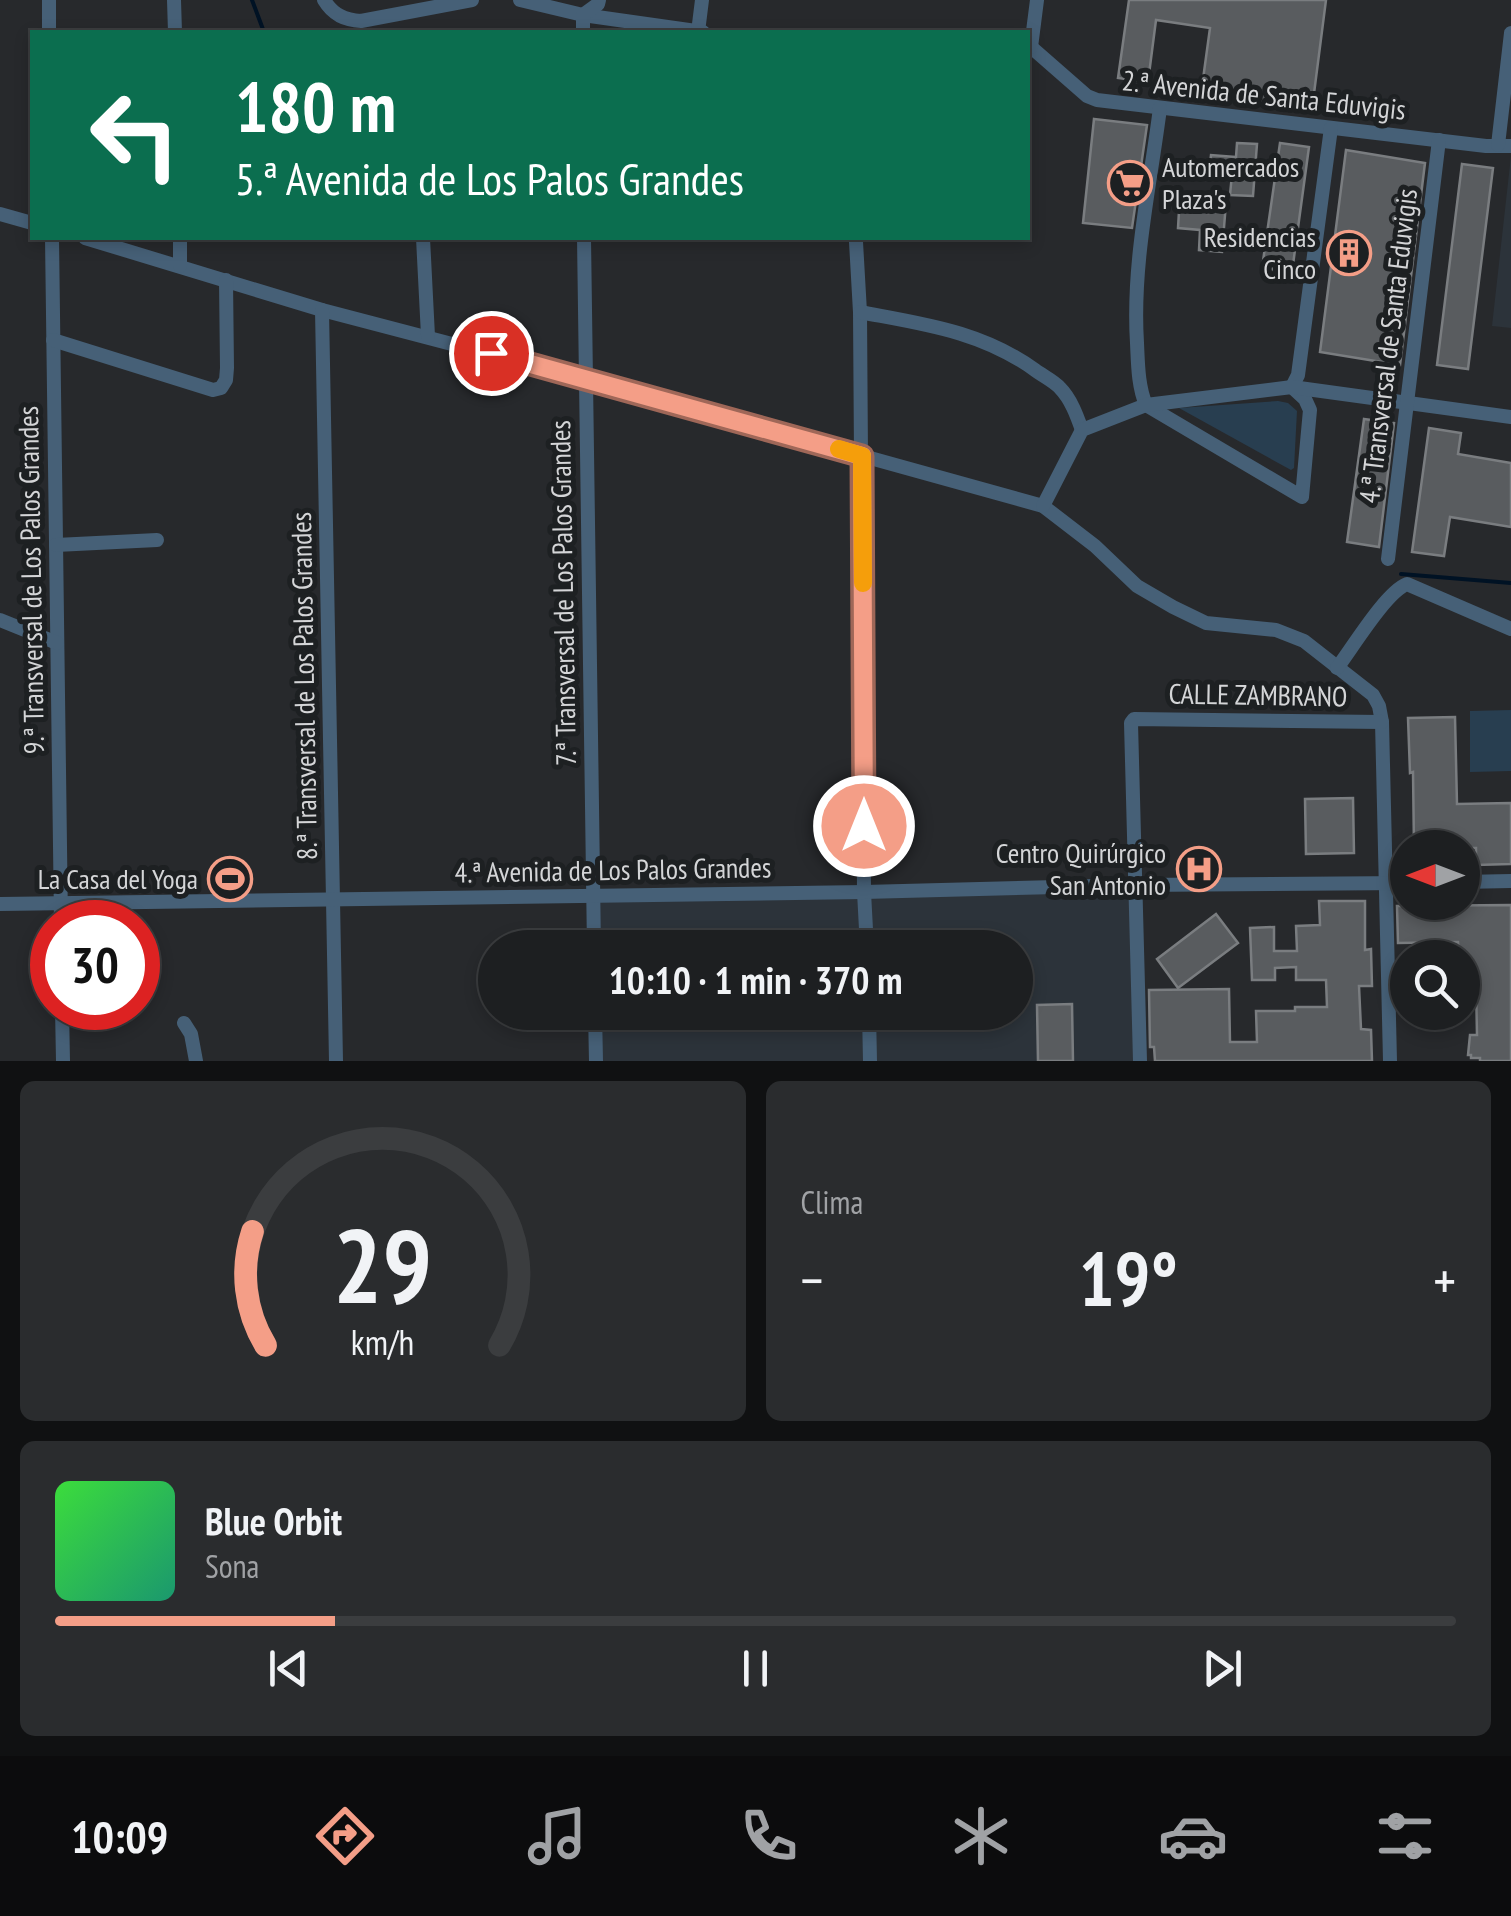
<!DOCTYPE html>
<html lang="es">
<head>
<meta charset="utf-8">
<style>
	body { margin:0; font-family:"PT Sans Narrow",sans-serif; background:#2a2c2e; color:#f1f3f6; height:100vh; display:flex; flex-direction:column; font-size:38px; white-space:nowrap }
	* { box-sizing:border-box; margin:0 }
	p { font-size:32px; color:#a0a2a5 }
	.icon { flex:none; width:55px; height:55px; fill:none; stroke:currentColor; stroke-width:2; stroke-linecap:round; stroke-linejoin:round }
	.map { position:relative; height:1061px; overflow:hidden }
	.side { display:flex; flex-direction:column; gap:20px; padding:20px; background:#101112; flex:1 }
	.side>* { flex:none }
	.hud { position:absolute; left:30px; top:30px; width:1000px; height:210px; border-radius:0px; box-shadow:0 5px 15px #0003,0 0 0 2px #3b3d3f; background:#0b6e4f; color:#fff; overflow:hidden }
	.needle { width:65px; rotate:270deg }
	.controls { position:absolute; left:1390px; top:830px; display:grid; gap:20px }
	.controls a { display:grid; place-items:center; width:90px; height:90px; border-radius:50%; background:#1d1f21; box-shadow:0 5px 15px #0003,0 0 0 2px #3b3d3f; font-size:50px }
	.speed { position:absolute; left:30px; top:900px; display:flex; gap:20px; font-size:50px; font-weight:700; text-align:center }
	.speed>* { display:grid; place-content:center; width:130px; height:130px; border-radius:50%; background:#1d1f21; box-shadow:0 5px 15px #0003,0 0 0 2px #3b3d3f; line-height:1 }
	.speed .limit { border:15px solid #d22; background:#fff; color:#111 }
	.pin { position:absolute; display:grid; place-items:center; width:85px; height:85px; color:#fff; margin:-42px; border:5px solid #fff; border-radius:50%; box-shadow:0 2px 10px #0007 }
	.me { position:absolute; width:110px; margin:-55px; rotate:0deg; stroke-linejoin:round; filter:drop-shadow(0 0 8px #0008) }
	.turn { display:flex; align-items:center; gap:35px; height:210px; padding:0 40px; font-size:45px }
	.turn .icon { width:130px; height:130px; stroke-width:2.5 }
	.turn b { display:block; font-size:70px; line-height:85px }
	.big { font-size:75px; font-weight:700; line-height:1.1 }
	.side .widget { flex:1; display:flex; flex-direction:column; justify-content:center; gap:15px; min-width:0; padding:0 35px; border-radius:15px; background:#2a2c2e }
	.side .dial { align-items:center; gap:0 }
	.dial svg { height:260px; overflow:visible; fill:none; stroke:#3b3d3f; stroke-width:7; stroke-linecap:round; text-anchor:middle }
	.dial text { fill:#f1f3f6; stroke:none }
	.song { display:flex; align-items:center; gap:30px }
	.cover { width:120px; height:120px; border-radius:15px; background:linear-gradient(135deg,hsl(120 70% 55%),hsl(160 70% 35%)) }
	.played { height:10px; border-radius:5px; background:linear-gradient(90deg,#f49e87 20%,#3b3d3f 20%) }
	.keys { display:flex; justify-content:space-around; direction:ltr }
	.heat { display:flex; justify-content:space-between; align-items:center; font-size:55px; direction:ltr }
	.side .tiles { flex:1; display:grid; gap:20px; grid-template-columns:1fr 1fr }
	.widget:last-child { grid-column:span 2 }
	.trip { position:absolute; left:478px; top:930px; width:555px; height:100px; border-radius:50px; background:#1d1f21; box-shadow:0 5px 15px #0003,0 0 0 2px #3b3d3f; font-weight:700; line-height:100px; text-align:center }
	.dock { display:flex; height:160px; justify-content:space-around; align-items:center; background:#0c0c0d; color:#a0a2a5 }
	.dock .icon { width:70px; height:70px }
	.dock .selected { color:#f49e87 }
	.dock b { font-size:45px; color:#f1f3f6 }
	.map>svg:first-child { display:block }
	.built { fill:#2c333a }
	.green { fill:#283e50 }
	.lines { fill:none; stroke-linecap:round; stroke-linejoin:round }
	.stream { stroke:#001224; stroke-width:4 }
	.building { fill:#595c5f; stroke:#7a7d80; stroke-width:2.5 }
	.minor { stroke:#466077; stroke-width:14 }
	.route-casing { stroke:#9f6758; stroke-width:25 }
	.route { stroke:#f49e87; stroke-width:18 }
	.slow { stroke:#f59e0b; stroke-width:18 }
	.labels { text-anchor:middle; stroke-width:10; stroke-linejoin:round; paint-order:stroke }
	.street-label { font-size:28px; fill:#d4d5d7; stroke:#1d2022 }
	.poi-label { font-size:28px; fill:#d4d5d7; stroke:#1d2022; text-anchor:end }
</style>
</head>
<body>
<div class="map">
<svg width="1511" height="1061" viewBox="0 0 1511 1061">
	<rect width="100%" height="100%" fill="#27292c"/>
	<g class="built">
		<polygon points="1511,156 1511,328 1492,326"/>
		<polygon points="1137,885 1140,1061 596,1061 595,1013 1015,1012 1015,948 594,947 593,895"/>
	</g>
	<g class="green">
		<polygon points="1278,401 1288,403 1297,411 1294,468 1291,470 1179,408"/>
		<polygon points="1511,710 1511,771 1470,772 1470,711"/>
	</g>
	<g class="lines">
		<g class="stream">
			<polyline points="252,0 264,32"/>
			<polyline points="1401,574 1511,583"/>
		</g>
	</g>
	<g class="building">
		<polygon points="1129,0 1326,0 1312,109 1201,94 1210,28 1156,20 1148,82 1118,78"/>
		<polygon points="1094,119 1147,125 1132,228 1083,223"/>
		<polygon points="1237,143 1257,144 1253,196 1230,195 1232,174 1209,172 1211,155 1236,157"/>
		<polygon points="1280,143 1309,147 1292,272 1262,268"/>
		<polygon points="1346,150 1425,163 1400,365 1320,352"/>
		<polygon points="1462,164 1493,168 1468,369 1437,365"/>
		<polygon points="1209,202 1226,203 1222,252 1199,250 1200,230 1178,228 1179,211 1208,213"/>
		<polygon points="1364,419 1394,423 1379,547 1347,542"/>
		<polygon points="1429,428 1461,433 1458,454 1511,463 1511,527 1450,517 1444,556 1412,552"/>
		<polygon points="1455,717 1457,804 1511,803 1511,864 1476,865 1476,848 1414,848 1413,772 1410,773 1408,718"/>
		<polygon points="1353,798 1354,853 1306,854 1305,799"/>
		<polygon points="1319,901 1365,901 1365,950 1371,949 1372,986 1359,986 1361,1029 1371,1030 1372,1061 1155,1061 1154,1047 1150,1047 1149,990 1229,989 1230,1042 1257,1042 1256,1011 1295,1011 1295,1007 1327,1007 1326,980 1296,980 1296,967 1275,968 1275,980 1252,980 1250,928 1274,927 1274,951 1297,951 1296,926 1320,925"/>
		<polygon points="1511,905 1511,1061 1480,1061 1480,1058 1471,1058 1471,1055 1468,1055 1470,1035 1477,1035 1476,985 1462,985 1462,958 1459,958 1458,942 1398,943 1397,906"/>
		<polygon points="1216,914 1238,943 1178,988 1157,959"/>
		<polygon points="1072,1004 1073,1061 1038,1061 1037,1005"/>
	</g>
	<g class="lines">
		<g class="minor">
			<polyline points="49,0 49,32"/>
			<polyline points="174,0 175,32"/>
			<path d="M324,0C333,15 345,20 361,21L472,0"/>
			<polyline points="520,0 583,15 703,32"/>
			<polyline points="583,32 583,15 598,4 599,0"/>
			<polyline points="698,32 702,0"/>
			<polyline points="1031,47 1087,96 1097,100 1486,146 1511,146"/>
			<polyline points="1031,47 1037,0"/>
			<path d="M1160,108C1150,187 1132,264 1137,343C1138,364 1138,386 1146,405L1302,497L1310,410L1305,399L1292,387L1298,375L1331,128"/>
			<polyline points="1498,145 1511,33"/>
			<polyline points="0,214 32,223"/>
			<polyline points="52,238 61,922"/>
			<polyline points="85,238 322,310 585,379 1043,506 1095,546 1137,586 1173,607 1206,623 1276,630 1304,641 1373,695 1379,706 1382,722 1390,1061"/>
			<polyline points="423,238 428,336"/>
			<polyline points="584,238 594,948"/>
			<polyline points="856,242 860,312 864,892 867,948"/>
			<polyline points="180,266 180,238"/>
			<polyline points="322,310 336,1061"/>
			<path d="M860,312C923,324 981,331 1035,370C1043,376 1054,381 1060,388C1071,399 1077,416 1082,430"/>
			<polyline points="53,340 213,390 221,388 226,380 227,368 226,280"/>
			<polyline points="1043,506 1082,430 1146,405 1292,387 1511,417"/>
			<polyline points="56,545 157,540"/>
			<polyline points="1388,559 1439,140"/>
			<polyline points="0,620 57,643"/>
			<path d="M1337,668C1353,647 1386,592 1407,584L1511,629"/>
			<polyline points="1462,882 1511,881"/>
			<polyline points="0,904 864,892 1137,885 1408,883"/>
			<polyline points="62,1008 63,1061"/>
			<polyline points="595,1012 596,1061"/>
			<polyline points="869,1012 870,1061"/>
			<polyline points="184,1023 191,1034 196,1061"/>
			<polyline points="1140,1061 1131,723 1134,719 1382,722"/>
		</g>
	</g>
	<g class="lines">
		<defs>
			<polyline id="route" points="491,353 862,456 864,826"/>
		</defs>
		<use href="#route" class="route-casing"/>
		<use href="#route" class="route"/>
		<polyline class="slow" points="839,449 862,456 863,583"/>
	</g>
	<defs>
		<symbol id="supermarket-ring" viewBox="-11 -11 22 22"><circle r="9.5" fill="#1d2022" stroke="#f49e87" stroke-width="1.5"/><path d="M-6-5.5h2.5l.6 2H6L4.5 2H-2.5L-4.4-4H-6ZM-1.5 3.2a1.3 1.3 0 1 0 .1 0ZM3 3.2a1.3 1.3 0 1 0 .1 0Z" fill="#f49e87"/></symbol>
		<symbol id="building-ring" viewBox="-11 -11 22 22"><circle r="9.5" fill="#1d2022" stroke="#f49e87" stroke-width="1.5"/><path d="M-4-6H4V6H1V3H-1V6H-4ZM-2.5-4.3h1.7v1.8h-1.7ZM.8-4.3h1.7v1.8H.8ZM-2.5-1h1.7V.8h-1.7ZM.8-1h1.7V.8H.8Z" fill="#f49e87"/></symbol>
		<symbol id="hospital-ring" viewBox="-11 -11 22 22"><circle r="9.5" fill="#1d2022" stroke="#f49e87" stroke-width="1.5"/><path d="M-5-5h3v3.5h4V-5h3V5h-3V1.5h-4V5h-3Z" fill="#f49e87"/></symbol>
		<symbol id="stadium-ring" viewBox="-11 -11 22 22"><circle r="9.5" fill="#1d2022" stroke="#f49e87" stroke-width="1.5"/><path d="M0-5a6.5 5 0 1 0 0 10a6.5 5 0 1 0 0-10ZM-3.5-1.8h7v3.6h-7Z" fill="#f49e87"/></symbol>
	</defs>
	<g fill-rule="evenodd">
		<use href="#supermarket-ring" x="1105" y="158" width="50" height="50"/>
		<use href="#building-ring" x="1324" y="228" width="50" height="50"/>
		<use href="#hospital-ring" x="1174" y="844" width="50" height="50"/>
		<use href="#stadium-ring" x="205" y="854" width="50" height="50"/>
	</g>
	<g class="labels">
		<g class="street-label">
			<text transform="translate(1264 95) rotate(6)" y="10">2.ª Avenida de Santa Eduvigis</text>
			<text transform="translate(1388 346) rotate(-83)" y="10">4.ª Transversal de Santa Eduvigis</text>
			<text transform="translate(31 580) rotate(-91)" y="10">9.ª Transversal de Los Palos Grandes</text>
			<text transform="translate(563 593) rotate(-91)" y="10">7.ª Transversal de Los Palos Grandes</text>
			<text transform="translate(304 686) rotate(-91)" y="10">8.ª Transversal de Los Palos Grandes</text>
			<text transform="translate(1258 695) rotate(1)" y="10">CALLE ZAMBRANO</text>
			<text transform="translate(613 870) rotate(-1)" y="10">4.ª Avenida de Los Palos Grandes</text>
		</g>
		<g class="poi-label">
			<text x="1162" y="177" text-anchor="start">Automercados<tspan x="1162" dy="32">Plaza's</tspan></text>
			<text x="1316" y="247">Residencias<tspan x="1316" dy="32">Cinco</tspan></text>
			<text x="1166" y="863">Centro Quirúrgico<tspan x="1166" dy="32">San Antonio</tspan></text>
			<text x="198" y="889">La Casa del Yoga</text>
		</g>
	</g>
</svg>
<div class="controls">
<a><svg class="needle" viewBox="-14 -14 28 28"><path d="M0-13l5 13h-10z" fill="#e53935"/><path d="M0 13l5-13h-10z" fill="#a0a2a5"/></svg></a>
<a><svg class="icon" aria-label="search" viewBox="0 0 24 24"><circle cx="10" cy="10" r="6"/><path d="M15 15l6 6"/></svg></a>
</div>
<div class="speed"><div class="limit">30</div></div>
<div class="pin" style="left:491px;top:353px;background:#d93025"><svg class="icon" aria-label="arrive" viewBox="0 0 24 24"><path d="M6 21V4h12l-3 4 3 4H6"/></svg></div>
<svg class="me" style="left:864px;top:826px" viewBox="-20 -20 40 40"><circle r="17" fill="#f49e87" stroke="#fff" stroke-width="3"/><path d="M0-11L8 9 0 5-8 9z" fill="#fff"/></svg>
<div class="trip">10:10 · 1 min · 370 m</div>
<div class="hud">
<div class="turn"><svg class="icon" aria-label="left" viewBox="0 0 24 24"><path d="M17 20v-9H6M10 6l-5 5 5 5"/></svg><div><b>180 m</b>5.ª Avenida de Los Palos Grandes</div></div>
</div>
</div>
<section class="side">
<div class="tiles">
<div class="widget dial"><svg viewBox="0 0 100 80">
<path d="M14 69A42 42 0 1 1 86 69"/>
<path d="M14 69A42 42 0 0 1 10 34" stroke="#f49e87"/>
<text x="50" y="56" font-size="32" font-weight="700">29</text>
<text x="50" y="72" font-size="11">km/h</text>
</svg></div>
<div class="widget"><p>Clima</p>
<div class="heat"><a>−</a><b class="big">19°</b><a>+</a></div>
</div>
<div class="widget">
<div class="song"><i class="cover"></i><div><b>Blue Orbit</b><p>Sona</p></div></div>
<div class="played"></div>
<div class="keys"><svg class="icon" aria-label="previous" viewBox="0 0 24 24"><path d="M18 5L8 12l10 7zM5 5v14"/></svg><svg class="icon" aria-label="pause" viewBox="0 0 24 24"><path d="M8 5v14M16 5v14"/></svg><svg class="icon" aria-label="next" viewBox="0 0 24 24"><path d="M6 5l10 7-10 7zM19 5v14"/></svg></div>
</div>
</div>
</section>
<nav class="dock">
<b>10:09</b>
<svg class="icon selected" aria-label="directions" viewBox="0 0 24 24"><path d="M12 3l9 9-9 9-9-9zM9 14v-3h6M13 9l2 2-2 2"/></svg>
<svg class="icon" aria-label="music" viewBox="0 0 24 24"><path d="M9 18V5l10-2v13"/><circle cx="6" cy="18" r="3"/><circle cx="16" cy="16" r="3"/></svg>
<svg class="icon" aria-label="phone" viewBox="0 0 24 24"><path d="M5 4h4l2 5-3 2q2 4 5 5l2-3 5 2v4C11 20 4 13 5 4z"/></svg>
<svg class="icon" aria-label="climate" viewBox="0 0 24 24"><path d="M12 3v18M4 7l16 10M4 17L20 7"/></svg>
<svg class="icon" aria-label="car" viewBox="0 0 24 24"><path d="M5 17H2v-5l4-1 3-4h7l3 4 3 1v5h-3M9 17h6M6 11h13"/><circle cx="7" cy="17" r="2"/><circle cx="17" cy="17" r="2"/></svg>
<svg class="icon" aria-label="filters" viewBox="0 0 24 24"><path d="M4 7h16M4 17h16"/><circle cx="9" cy="7" r="2"/><circle cx="15" cy="17" r="2"/></svg>
</nav>
</body>
</html>
